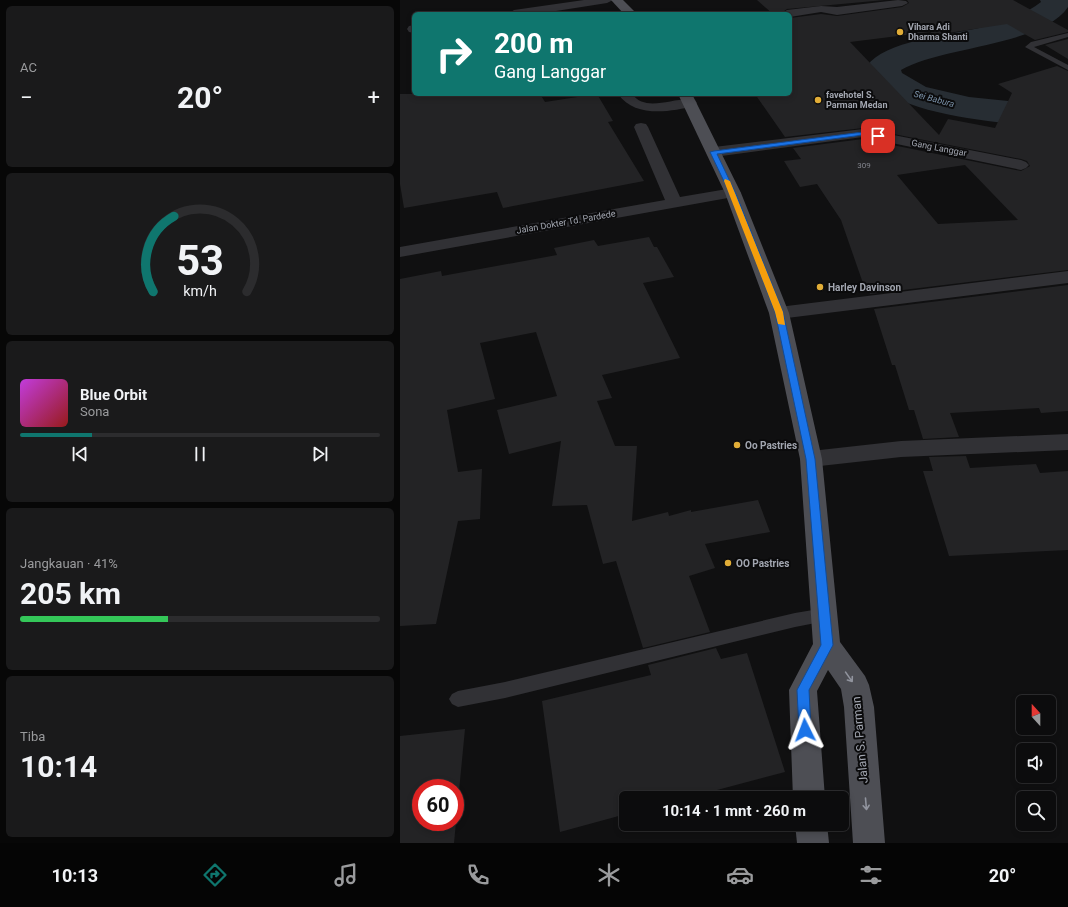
<!DOCTYPE html>
<html lang="id">
<head>
<meta charset="utf-8">
<style>
	body { margin:0; font-family:Roboto,sans-serif; background:#1a1a1b; color:#f1f3f6; height:100vh; display:flex; flex-direction:column; font-size:15px; white-space:nowrap }
	* { box-sizing:border-box; margin:0 }
	p { font-size:13px; color:#9a9b9d }
	.icon { flex:none; width:22px; height:22px; fill:none; stroke:currentColor; stroke-width:2; stroke-linecap:round; stroke-linejoin:round }
	.map { position:relative; flex:1; overflow:hidden }
	.drawer { display:flex; flex-direction:column; gap:6px; padding:6px; background:#070707; width:400px }
	.drawer>* { flex:none }
	.hud { position:absolute; left:12px; top:12px; width:380px; height:84px; border-radius:6px; box-shadow:0 2px 6px #0003,0 0 0 1px #2c2c2e; background:#0f766e; color:#fff; overflow:hidden }
	.needle { width:26px; rotate:339deg }
	.fabs { position:absolute; left:616px; top:695px; display:grid; gap:8px }
	.fabs a { display:grid; place-items:center; width:40px; height:40px; border-radius:6px; background:#0c0c0d; box-shadow:0 2px 6px #0003,0 0 0 1px #2c2c2e; font-size:20px }
	.speed { position:absolute; left:12px; top:779px; display:flex; gap:8px; font-size:20px; font-weight:700; text-align:center }
	.speed>* { display:grid; place-content:center; width:52px; height:52px; border-radius:50%; background:#0c0c0d; box-shadow:0 2px 6px #0003,0 0 0 1px #2c2c2e; line-height:1 }
	.speed .limit { border:6px solid #d22; background:#fff; color:#111 }
	.pin { position:absolute; display:grid; place-items:center; width:34px; height:34px; color:#fff; margin:-17px; border-radius:8px; box-shadow:0 2px 6px #0006 }
	.me { position:absolute; width:44px; margin:-22px; rotate:357deg; stroke-linejoin:round; filter:drop-shadow(0 0 3px #0008) }
	.turn { display:flex; align-items:center; gap:14px; height:84px; padding:0 16px; font-size:18px }
	.turn .icon { width:52px; height:52px; stroke-width:2.5 }
	.turn b { display:block; font-size:28px; line-height:34px }
	.big { font-size:30px; font-weight:700; line-height:1.1 }
	.drawer .widget { flex:1; display:flex; flex-direction:column; justify-content:center; gap:6px; min-width:0; padding:0 14px; border-radius:6px; background:#1a1a1b }
	.drawer .dial { align-items:center; gap:0 }
	.dial svg { height:104px; overflow:visible; fill:none; stroke:#2c2c2e; stroke-width:7; stroke-linecap:round; text-anchor:middle }
	.dial text { fill:#f1f3f6; stroke:none }
	.song { display:flex; align-items:center; gap:12px }
	.cover { width:48px; height:48px; border-radius:6px; background:linear-gradient(135deg,hsl(290 70% 55%),hsl(0 70% 35%)) }
	.played { height:4px; border-radius:2px; background:linear-gradient(90deg,#0f766e 20%,#2c2c2e 20%) }
	.keys { display:flex; justify-content:space-around; direction:ltr }
	.heat { display:flex; justify-content:space-between; align-items:center; font-size:22px; direction:ltr }
	.charge { height:6px; border-radius:3px; background:linear-gradient(90deg,#34c759 41%,#2c2c2e 0) }
	.trip { position:absolute; left:219px; top:791px; width:230px; height:40px; border-radius:6px; background:#0c0c0d; box-shadow:0 2px 6px #0003,0 0 0 1px #2c2c2e; font-weight:700; line-height:40px; text-align:center }
	.menu { display:flex; height:64px; justify-content:space-around; align-items:center; background:#050505; color:#9a9b9d }
	.menu .icon { width:28px; height:28px }
	.menu .selected { color:#0f766e }
	.menu b { font-size:18px; color:#f1f3f6 }
	main { display:flex; flex:1; min-height:0 }
	.map>svg:first-child { display:block }
	.lines { fill:none; stroke-linecap:round; stroke-linejoin:round }
	.river { fill:#272d33; fill-rule:evenodd }
	.building { fill:#232325; fill-rule:evenodd }
	.lane { fill:#313135; fill-rule:evenodd }
	.street { fill:#313135; fill-rule:evenodd }
	.primary { fill:#4d4e54; fill-rule:evenodd }
	.oneway { stroke:#91949e }
	.route { fill:#1a73e8; stroke:#114b97 }
	.slow { fill:#f59e0b }
	.poi-dot { fill:#e1ad37; stroke:#0b0b0c; stroke-width:1.5 }
	.labels { text-anchor:middle; stroke-width:4; stroke-linejoin:round; paint-order:stroke }
	.number-label { font-size:8px; fill:#82848c }
	.far-poi-label { font-size:9px; font-weight:bold; fill:#a2a6b0; stroke:#0b0b0c; text-anchor:start }
	.far-water-label { font-size:9px; font-style:italic; fill:#7b92a9; stroke:#0b0b0c }
	.far-street-label { font-size:9px; fill:#a2a6b0; stroke:#0b0b0c }
	.poi-label { font-size:10px; font-weight:bold; fill:#a2a6b0; stroke:#0b0b0c; text-anchor:start }
	.near-street-label { font-size:12px; fill:#a2a6b0; stroke:#0b0b0c }
</style>
</head>
<body>
<main>
<section class="drawer">
<div class="widget"><p>AC</p>
<div class="heat"><a>−</a><b class="big">20°</b><a>+</a></div>
</div>
<div class="widget dial"><svg viewBox="0 0 100 80">
<path d="M14 69A42 42 0 1 1 86 69"/>
<path d="M14 69A42 42 0 0 1 30 11" stroke="#0f766e"/>
<text x="50" y="56" font-size="32" font-weight="700">53</text>
<text x="50" y="72" font-size="11">km/h</text>
</svg></div>
<div class="widget">
<div class="song"><i class="cover"></i><div><b>Blue Orbit</b><p>Sona</p></div></div>
<div class="played"></div>
<div class="keys"><svg class="icon" aria-label="previous" viewBox="0 0 24 24"><path d="M18 5L8 12l10 7zM5 5v14"/></svg><svg class="icon" aria-label="pause" viewBox="0 0 24 24"><path d="M8 5v14M16 5v14"/></svg><svg class="icon" aria-label="next" viewBox="0 0 24 24"><path d="M6 5l10 7-10 7zM19 5v14"/></svg></div>
</div>
<div class="widget"><p>Jangkauan · 41%</p><b class="big">205 km</b><div class="charge"></div></div>
<div class="widget"><p>Tiba</p><b class="big">10:14</b></div>
</section>
<div class="map">
<svg width="668" height="843" viewBox="0 0 668 843">
	<rect width="100%" height="100%" fill="#101011"/>
	<g class="lines">
		<path class="river" d="M640,0H668V7C642,46 542,46 501,70L502,73L526,87L569,97L668,107V129C618,124 512,119 476,85C470,80 469,73 467,66C484,41 549,35 579,28C600,23 623,16 641,2Z"/>
	</g>
	<g class="building">
		<polygon points="357,0 485,0 387,9 380,14 373,14"/>
		<path d="M507,0H613L668,30V32L635,40L607,24L535,35L530,32L450,42L539,135L548,119L595,128L612,93L598,84L657,66L668,71V270L470,294L468,288L465,289L441,220L417,184L400,187L384,161L401,159L393,148L463,139L621,171L630,166L627,161L621,159L463,128L385,137L355,94H390V18L421,14L437,16L502,7L509,3ZM565,165L618,220L538,224L497,175Z"/>
		<polygon points="668,39 668,59 645,45"/>
		<polygon points="0,94 140,94 145,102 197,94 213,121 208,122 244,181 103,208 97,192 4,208 0,184"/>
		<polygon points="249,237 254,247 257,247 274,277 243,283 280,358 202,375 212,398 197,401 215,446 237,446 232,521 268,512 269,516 291,510 291,512 358,500 370,532 305,544 315,568 289,576 310,632 243,648 216,561 203,564 187,505 152,506 161,441 109,454 97,410 157,396 136,332 80,343 95,399 47,410 58,472 82,469 80,519 58,521 36,624 0,626 0,279 41,271 42,276 157,255 154,248 194,240 198,246"/>
		<polygon points="668,285 668,411 641,413 639,408 550,413 559,437 523,439 514,410 509,410 495,365 492,365 474,309"/>
		<polygon points="566,456 570,468 636,464 640,473 668,471 668,550 549,556 523,471 533,471 529,457"/>
		<polygon points="316,648 321,659 347,653 385,772 287,798 226,798 226,814 160,832 142,701 251,675 248,665"/>
		<path d="M65,729L54,843H0V736ZM21,788H55V822H21Z"/>
	</g>
	<g class="lines">
		<g class="lane">
			<polygon points="668,33 668,37 634,47 668,65 668,70 625,47 631,42"/>
			<polygon points="425,608 431,610 433,615 431,620 395,627 105,698 58,707 52,704 49,699 52,694 58,691 105,682 395,613"/>
		</g>
		<g class="street">
			<polygon points="184,0 213,0 207,3 137,14 108,14 114,10"/>
			<polygon points="498,0 506,1 508,3 502,6 437,15 421,12 390,17 390,14 381,14 387,10 421,6 437,7"/>
			<polygon points="14,25 14,33 9,32 7,29 9,26"/>
			<path d="M218,94H232C247,114 276,95 295,100L297,103L295,106C269,112 235,118 218,94Z"/>
			<polygon points="241,123 246,124 248,127 280,197 333,188 339,190 341,193 339,196 0,257 0,247 265,200 234,127 236,124"/>
			<polygon points="463,129 621,160 626,162 629,165 626,168 621,170 463,137 314,157 309,155 306,152 309,149 314,147"/>
			<polygon points="668,271 668,283 379,319 372,317 369,313 372,309 379,307"/>
			<polygon points="668,434 668,450 501,457 411,467 403,465 400,459 403,453 411,451 501,441"/>
		</g>
		<g class="primary">
			<polygon points="211,0 223,0 237,14 224,14"/>
			<polygon points="278,94 292,94 341,193 389,313 422,459 440,642 465,676 469,685 474,707 485,843 453,843 444,707 441,689 428,670 417,691 425,798 393,798 389,690 413,644 400,459 369,313 325,193"/>
			<polygon points="395,824 427,824 429,843 397,843"/>
		</g>
	</g>
	<defs><path id="oneway-shaft" d="M-6 0H5M1.5-3L5.5 0L1.5 3" fill="none" stroke-width="1.6" stroke-linecap="round" stroke-linejoin="round"/></defs>
	<g class="oneway">
		<use href="#oneway-shaft" transform="translate(449 677) rotate(55)"/>
		<use href="#oneway-shaft" transform="translate(466 804) rotate(85)"/>
	</g>
	<polygon class="route" points="463,132 481,136 478,138 463,135 317,154 336,194 383,312 415,459 433,645 409,690 411,730 410,734 405,736 401,734 399,730 397,690 421,645 406,459 375,312 330,194 310,152 314,151"/>
	<polygon class="slow" points="325,179 330,181 383,312 385,325 378,324 375,312 324,181"/>
	<g class="poi-dot">
		<circle cx="500" cy="32" r="4"/>
		<circle cx="418" cy="100" r="4"/>
		<circle cx="420" cy="287" r="4"/>
		<circle cx="337" cy="445" r="4"/>
		<circle cx="328" cy="563" r="4"/>
	</g>
	<g class="labels">
		<g class="number-label">
			<text x="464" y="168">309</text>
		</g>
		<g class="far-poi-label">
			<text x="508" y="30">Vihara Adi<tspan x="508" dy="10">Dharma Shanti</tspan></text>
			<text x="426" y="98">favehotel S.<tspan x="426" dy="10">Parman Medan</tspan></text>
		</g>
		<g class="far-water-label">
			<text transform="translate(534 99) rotate(15)" y="3">Sei Babura</text>
		</g>
		<g class="far-street-label">
			<text transform="translate(539 148) rotate(11)" y="3">Gang Langgar</text>
			<text transform="translate(166 222) rotate(-10)" y="3">Jalan Dokter Td. Pardede</text>
		</g>
		<g class="poi-label">
			<text x="428" y="291">Harley Davinson</text>
			<text x="345" y="449">Oo Pastries</text>
			<text x="336" y="567">OO Pastries</text>
		</g>
		<g class="near-street-label">
			<text transform="translate(460 740) rotate(-95)" y="4">Jalan S. Parman</text>
		</g>
	</g>
</svg>
<div class="fabs">
<a><svg class="needle" viewBox="-14 -14 28 28"><path d="M0-13l5 13h-10z" fill="#e53935"/><path d="M0 13l5-13h-10z" fill="#9a9b9d"/></svg></a>
<a><svg class="icon" aria-label="sound" viewBox="0 0 24 24"><path d="M4 9h4l5-4v14l-5-4H4zM17 9q2 3 0 6"/></svg></a>
<a><svg class="icon" aria-label="search" viewBox="0 0 24 24"><circle cx="10" cy="10" r="6"/><path d="M15 15l6 6"/></svg></a>
</div>
<div class="speed"><div class="limit">60</div></div>
<div class="pin" style="left:478px;top:136px;background:#d93025"><svg class="icon" aria-label="arrive" viewBox="0 0 24 24"><path d="M6 21V4h12l-3 4 3 4H6"/></svg></div>
<svg class="me" style="left:405px;top:730px" viewBox="-20 -20 40 40"><path d="M0-17L14 15 0 8-14 15z" fill="#1a73e8" stroke="#fff" stroke-width="4"/></svg>
<div class="trip">10:14 · 1 mnt · 260 m</div>
<div class="hud">
<div class="turn"><svg class="icon" aria-label="right" viewBox="0 0 24 24"><path d="M7 20v-9h11M14 6l5 5-5 5"/></svg><div><b>200 m</b>Gang Langgar</div></div>
</div>
</div>
</main>
<nav class="menu">
<b>10:13</b>
<svg class="icon selected" aria-label="directions" viewBox="0 0 24 24"><path d="M12 3l9 9-9 9-9-9zM9 14v-3h6M13 9l2 2-2 2"/></svg>
<svg class="icon" aria-label="music" viewBox="0 0 24 24"><path d="M9 18V5l10-2v13"/><circle cx="6" cy="18" r="3"/><circle cx="16" cy="16" r="3"/></svg>
<svg class="icon" aria-label="phone" viewBox="0 0 24 24"><path d="M5 4h4l2 5-3 2q2 4 5 5l2-3 5 2v4C11 20 4 13 5 4z"/></svg>
<svg class="icon" aria-label="climate" viewBox="0 0 24 24"><path d="M12 3v18M4 7l16 10M4 17L20 7"/></svg>
<svg class="icon" aria-label="car" viewBox="0 0 24 24"><path d="M5 17H2v-5l4-1 3-4h7l3 4 3 1v5h-3M9 17h6M6 11h13"/><circle cx="7" cy="17" r="2"/><circle cx="17" cy="17" r="2"/></svg>
<svg class="icon" aria-label="filters" viewBox="0 0 24 24"><path d="M4 7h16M4 17h16"/><circle cx="9" cy="7" r="2"/><circle cx="15" cy="17" r="2"/></svg>
<b>20°</b>
</nav>
</body>
</html>
